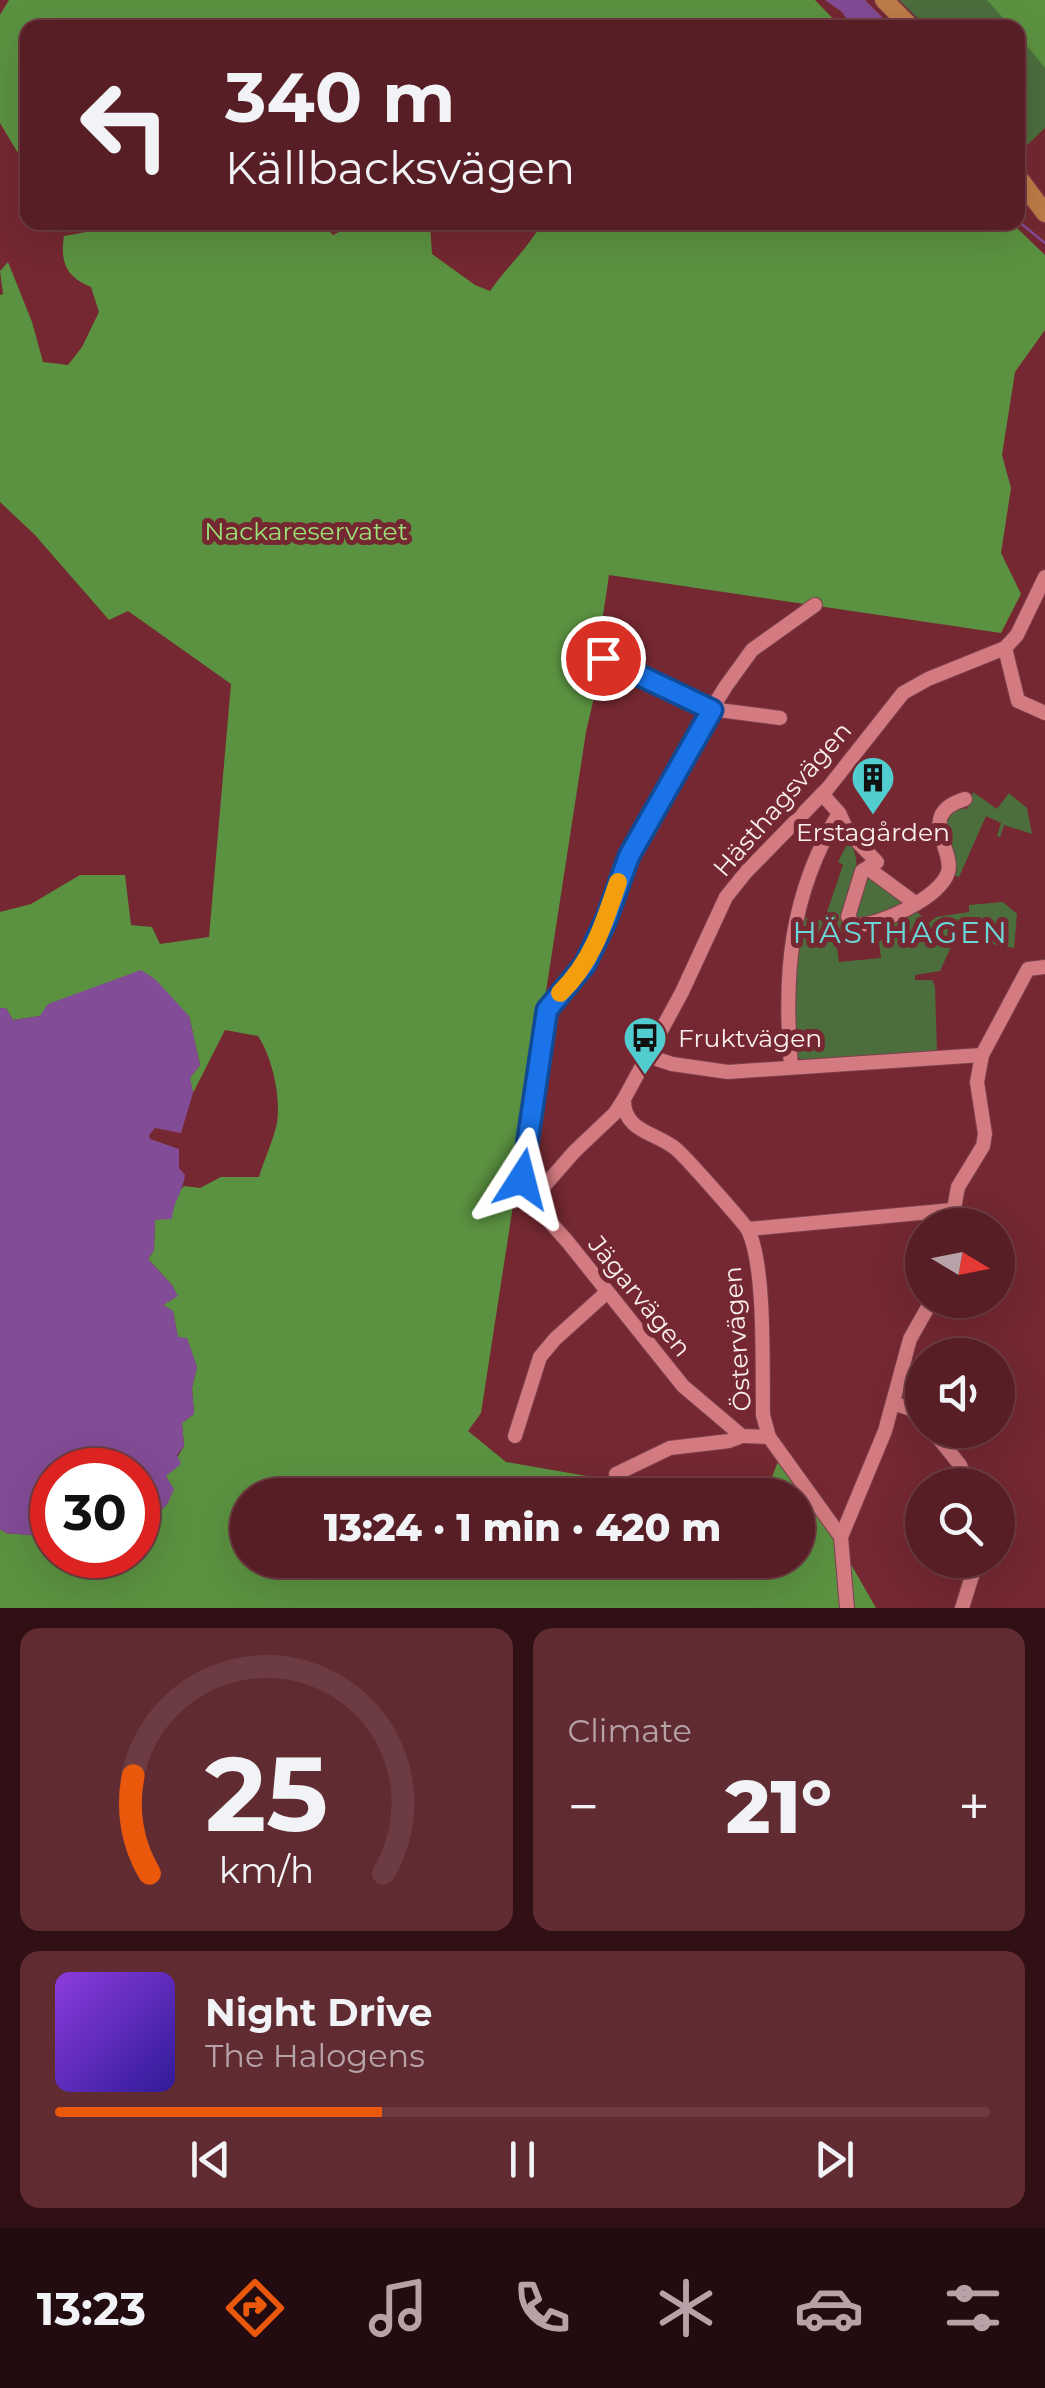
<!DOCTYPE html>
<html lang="en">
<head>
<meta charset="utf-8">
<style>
	body { margin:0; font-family:Montserrat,sans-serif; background:#612b32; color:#f1f3f6; height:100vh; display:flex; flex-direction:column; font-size:38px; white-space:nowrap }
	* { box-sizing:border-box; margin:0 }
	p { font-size:32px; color:#b7a2a7 }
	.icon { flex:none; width:55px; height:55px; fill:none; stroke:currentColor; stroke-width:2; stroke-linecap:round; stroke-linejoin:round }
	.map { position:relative; height:1608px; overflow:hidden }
	.details { display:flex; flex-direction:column; gap:20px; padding:20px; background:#301014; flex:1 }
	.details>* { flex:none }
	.top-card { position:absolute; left:20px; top:20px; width:1005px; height:210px; border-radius:20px; box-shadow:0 10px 40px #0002,0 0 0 2px #6d3c42; background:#581e25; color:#f1f3f6; overflow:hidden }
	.needle { width:65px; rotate:100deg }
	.fabs { position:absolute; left:905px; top:1208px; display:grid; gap:20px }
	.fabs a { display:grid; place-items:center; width:110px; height:110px; border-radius:50%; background:#581e25; box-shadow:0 10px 40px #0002,0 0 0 2px #6d3c42; font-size:50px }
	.speed { position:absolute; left:30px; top:1448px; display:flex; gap:20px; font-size:50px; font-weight:700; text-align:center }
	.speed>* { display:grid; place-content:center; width:130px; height:130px; border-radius:50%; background:#581e25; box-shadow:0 10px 40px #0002,0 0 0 2px #6d3c42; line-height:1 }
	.speed .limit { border:15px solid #d22; background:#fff; color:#111 }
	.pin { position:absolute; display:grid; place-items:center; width:85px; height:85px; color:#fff; margin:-42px; border:5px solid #fff; border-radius:50%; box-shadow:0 2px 10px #0007 }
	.me { position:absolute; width:110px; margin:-55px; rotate:9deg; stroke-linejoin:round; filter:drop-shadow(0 0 8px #0008) }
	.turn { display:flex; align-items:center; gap:35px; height:210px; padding:0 40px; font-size:45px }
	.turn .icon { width:130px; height:130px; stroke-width:2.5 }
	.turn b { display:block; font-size:70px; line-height:85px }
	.big { font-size:75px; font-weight:800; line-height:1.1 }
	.details .tile { flex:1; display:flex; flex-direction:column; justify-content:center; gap:15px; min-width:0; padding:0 35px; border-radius:20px; background:#612b32 }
	.details .dial { align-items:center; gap:0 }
	.dial svg { height:260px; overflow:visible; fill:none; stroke:#6d3c42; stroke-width:7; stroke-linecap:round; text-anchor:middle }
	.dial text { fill:#f1f3f6; stroke:none }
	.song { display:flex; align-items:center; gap:30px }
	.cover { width:120px; height:120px; border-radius:15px; background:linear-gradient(135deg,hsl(270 70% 55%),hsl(250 70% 35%)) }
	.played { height:10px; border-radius:5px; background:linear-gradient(90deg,#ea580c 35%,#6d3c42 35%) }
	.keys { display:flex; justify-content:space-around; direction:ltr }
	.heat { display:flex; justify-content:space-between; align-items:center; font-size:55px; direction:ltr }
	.details .tiles { flex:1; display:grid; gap:20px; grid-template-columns:1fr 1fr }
	.tile:last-child { grid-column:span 2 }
	.trip { position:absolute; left:230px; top:1478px; width:585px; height:100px; border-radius:50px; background:#581e25; box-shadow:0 10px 40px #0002,0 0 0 2px #6d3c42; font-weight:800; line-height:100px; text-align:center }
	.dock { display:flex; height:160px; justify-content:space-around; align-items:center; background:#230c0f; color:#b7a2a7 }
	.dock .icon { width:70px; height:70px }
	.dock .active { color:#ea580c }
	.dock b { font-size:45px; color:#f1f3f6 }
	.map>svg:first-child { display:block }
	.green { fill:#4c6e3d }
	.forest { fill:#5b9241 }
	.water { fill:#834c96 }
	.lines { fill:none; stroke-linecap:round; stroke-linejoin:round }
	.stream { stroke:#834c96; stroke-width:2.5 }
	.minor-casing { stroke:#7d3f4c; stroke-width:16 }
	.major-casing { stroke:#7d3f4c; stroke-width:20 }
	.minor { stroke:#d37b81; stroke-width:14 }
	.major { stroke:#be7c48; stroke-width:18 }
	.route-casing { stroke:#114b97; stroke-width:25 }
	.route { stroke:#1a73e8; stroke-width:18 }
	.slow { stroke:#f59e0b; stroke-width:18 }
	.labels { text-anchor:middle; stroke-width:10; stroke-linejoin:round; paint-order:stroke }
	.park-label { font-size:25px; fill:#99e177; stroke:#752831 }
	.street-label { font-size:25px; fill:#f9efef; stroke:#752831 }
	.poi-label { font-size:25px; fill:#f9efef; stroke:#752831 }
	.quarter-label { font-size:30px; letter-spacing:2.5px; fill:#6ad7d8; stroke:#752831 }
</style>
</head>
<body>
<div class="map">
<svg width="1045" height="1608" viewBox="0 0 1045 1608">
	<rect width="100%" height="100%" fill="#752831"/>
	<g class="green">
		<polygon points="899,0 1045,0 1045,128 1018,154 1018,28 927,27"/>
		<polygon points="973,792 997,809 1009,793 1027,808 1032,834 1004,825 1000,837 997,836 1001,823 986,816 959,877 952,875 942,826 953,807 967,809"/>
		<path d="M849,840C869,871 842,905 842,940L836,941L839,962L881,958L879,942L889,933L883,927L914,909L929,923L936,917L969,912V905L1003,902L1017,914L1014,948L965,939L951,947L940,971L915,975V980H932L935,986L937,1053L806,1062L795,1056L792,974L800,917L824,921L843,865L838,862Z"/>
		<polygon points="865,873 905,902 904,905 856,921 852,904"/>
	</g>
	<g class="forest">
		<polygon points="9,0 815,0 841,27 28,28 27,168 0,123 0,15"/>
		<polygon points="987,0 1045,0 1045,68 1018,35 1018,28 1011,27"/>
		<path d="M95,223H321L333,235L358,223H430L432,254L475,285L490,291C507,267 529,247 542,223H1012L1045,255V330L1015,372L1002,455L1011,488L1001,553L1021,594L1001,633L609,575L598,649L603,658L586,732L481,1413L468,1431L506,1462L621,1482L637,1495H248V1560H798V1495H765L779,1459L849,1561L876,1608H0V1529L6,1533L52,1537V1555H138V1536L168,1503L166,1476L184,1446L182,1423L194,1414L192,1388L197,1367L187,1339L178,1338L173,1311L163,1305L177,1296L172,1285L148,1259L154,1250L155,1220L184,1186L200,1188L221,1177H259C264,1160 273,1141 277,1123C281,1096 272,1057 258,1036L225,1030L193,1093L190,1078L200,1065L189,1016H40L13,1020L6,1008H0V912L31,904L80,875H125L131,925L152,927L160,944L209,937L231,684L128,611L109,620L35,535L0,502V295L3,294L0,271L8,262L32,322L43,362L68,365L82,347L99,312L91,287C66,277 60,262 64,236L98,230Z"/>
	</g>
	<g class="water">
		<polygon points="825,0 865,0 892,27 852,27 842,12"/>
		<path d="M141,970L155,979L189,1016L200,1065L190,1078L193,1093L181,1133L155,1128L149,1135L150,1139L179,1149V1168L185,1175C183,1191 173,1202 172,1219L155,1220L154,1250L148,1259L172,1285L178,1296L163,1305L173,1311L178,1337L187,1338L197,1367L192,1388L194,1414L182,1423L184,1446L177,1455L181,1464L166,1476L174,1489L168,1503L138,1536V1470H52V1537L6,1533L0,1529V1008H6L13,1020L40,1016L48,1004Z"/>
	</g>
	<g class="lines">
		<g class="stream">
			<polyline points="1018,221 1045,243"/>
			<polyline points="111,223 112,222"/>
			<polyline points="99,230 107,225"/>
		</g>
		<defs>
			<g id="minor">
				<polyline points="1005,648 1018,701 1045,713"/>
				<polyline points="580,650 711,709 780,718"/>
				<path d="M839,813L848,832L877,862L862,871L848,917L854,925C878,927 941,897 948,872C955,850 915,814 965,799"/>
				<polyline points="870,866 873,872 915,903"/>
				<polyline points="648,1056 672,1064 728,1072 982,1055"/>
				<path d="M791,1066C783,974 790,894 839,813L822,794"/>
				<path d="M624,1099C623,1132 656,1132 676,1149C684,1155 744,1223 748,1230C766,1266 762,1371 763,1415L769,1437L841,1537L847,1608"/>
				<polyline points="532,1200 574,1152 615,1113 624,1099 682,992 726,897 746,872 828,788 903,693 928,679 1005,648 1017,635 1045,577"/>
				<polyline points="951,1225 958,1187 983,1146 985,1134 977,1082 982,1055 1028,969 1045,967"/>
				<polyline points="748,1229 952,1210"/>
				<polyline points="893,1403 911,1409 922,1421"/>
				<polyline points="932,1430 960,1465 968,1485"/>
				<polyline points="515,1436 540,1357 555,1339 606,1293"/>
				<polyline points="769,1437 742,1436 683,1386 567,1241 523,1192 521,1179 551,1002 585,964 606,920 629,856 693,739 726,686 752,650 815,605"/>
				<polyline points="616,1474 670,1448 729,1441 742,1436"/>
				<polyline points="841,1537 885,1431 910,1339 932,1300"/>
				<polyline points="962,1608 977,1560"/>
			</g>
			<g id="major">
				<polyline points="884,0 912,28"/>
				<polyline points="1018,177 1045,213"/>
			</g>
		</defs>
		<use href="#minor" class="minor-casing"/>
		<use href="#major" class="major-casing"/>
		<use href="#minor" class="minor"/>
		<use href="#major" class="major"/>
	</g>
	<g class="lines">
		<defs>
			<polyline id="route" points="522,1179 547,1010 585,964 606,920 629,856 712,710 603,658"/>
		</defs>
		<use href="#route" class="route-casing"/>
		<use href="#route" class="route"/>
		<path class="slow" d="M560,993C592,962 604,924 618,882"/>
	</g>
	<defs>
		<symbol id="building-pin" viewBox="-11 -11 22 30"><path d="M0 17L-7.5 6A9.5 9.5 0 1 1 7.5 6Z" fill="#52cdcf" stroke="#752831"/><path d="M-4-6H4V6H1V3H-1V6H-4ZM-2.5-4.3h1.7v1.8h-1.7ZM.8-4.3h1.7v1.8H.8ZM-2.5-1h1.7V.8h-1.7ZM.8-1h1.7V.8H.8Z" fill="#111"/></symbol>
		<symbol id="bus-pin" viewBox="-11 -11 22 30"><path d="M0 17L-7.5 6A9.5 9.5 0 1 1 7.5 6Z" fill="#52cdcf" stroke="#752831"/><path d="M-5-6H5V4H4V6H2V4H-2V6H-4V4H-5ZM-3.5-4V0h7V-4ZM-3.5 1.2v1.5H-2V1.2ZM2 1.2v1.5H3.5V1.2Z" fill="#111"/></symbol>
	</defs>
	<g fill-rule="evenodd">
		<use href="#building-pin" x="848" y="753" width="50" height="68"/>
		<use href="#bus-pin" x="620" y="1013" width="50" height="68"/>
	</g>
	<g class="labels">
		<g class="park-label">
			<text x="306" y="540">Nackareservatet</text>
		</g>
		<g class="street-label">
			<text transform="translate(782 799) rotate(-49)" y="9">Hästhagsvägen</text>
			<text transform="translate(640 1296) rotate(51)" y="9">Jägarvägen</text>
			<text transform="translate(737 1339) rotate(-94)" y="9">Östervägen</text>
		</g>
		<g class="poi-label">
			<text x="873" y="841">Erstagården</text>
			<text x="678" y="1047" text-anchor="start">Fruktvägen</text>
		</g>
		<g class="quarter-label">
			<text x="901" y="943">HÄSTHAGEN</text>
		</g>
	</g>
</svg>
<div class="fabs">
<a><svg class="needle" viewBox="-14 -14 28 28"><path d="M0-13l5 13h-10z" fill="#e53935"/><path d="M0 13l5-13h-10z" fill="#b7a2a7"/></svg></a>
<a><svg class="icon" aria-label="sound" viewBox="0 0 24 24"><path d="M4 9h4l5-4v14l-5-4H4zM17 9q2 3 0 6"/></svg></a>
<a><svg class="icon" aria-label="search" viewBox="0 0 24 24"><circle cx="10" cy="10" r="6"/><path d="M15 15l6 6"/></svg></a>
</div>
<div class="speed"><div class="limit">30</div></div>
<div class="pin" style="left:603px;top:658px;background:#d93025"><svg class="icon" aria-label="arrive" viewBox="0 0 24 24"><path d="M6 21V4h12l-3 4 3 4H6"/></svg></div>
<svg class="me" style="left:522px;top:1179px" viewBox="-20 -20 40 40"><path d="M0-17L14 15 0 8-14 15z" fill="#1a73e8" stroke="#fff" stroke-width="4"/></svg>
<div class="trip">13:24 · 1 min · 420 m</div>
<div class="top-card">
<div class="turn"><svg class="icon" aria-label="left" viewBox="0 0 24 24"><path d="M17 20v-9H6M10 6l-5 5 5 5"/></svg><div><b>340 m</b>Källbacksvägen</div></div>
</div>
</div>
<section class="details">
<div class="tiles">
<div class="tile dial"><svg viewBox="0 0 100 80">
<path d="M14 69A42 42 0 1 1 86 69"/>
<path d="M14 69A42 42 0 0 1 9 39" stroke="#ea580c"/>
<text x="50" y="56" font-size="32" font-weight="700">25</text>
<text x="50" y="72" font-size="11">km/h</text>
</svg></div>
<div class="tile"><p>Climate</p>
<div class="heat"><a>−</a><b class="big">21°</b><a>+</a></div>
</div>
<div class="tile">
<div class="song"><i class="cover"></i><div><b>Night Drive</b><p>The Halogens</p></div></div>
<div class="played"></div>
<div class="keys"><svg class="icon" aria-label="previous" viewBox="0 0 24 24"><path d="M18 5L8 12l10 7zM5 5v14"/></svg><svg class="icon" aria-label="pause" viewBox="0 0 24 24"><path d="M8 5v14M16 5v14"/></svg><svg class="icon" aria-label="next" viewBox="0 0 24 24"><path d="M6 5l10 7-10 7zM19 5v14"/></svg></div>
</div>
</div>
</section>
<nav class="dock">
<b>13:23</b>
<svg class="icon active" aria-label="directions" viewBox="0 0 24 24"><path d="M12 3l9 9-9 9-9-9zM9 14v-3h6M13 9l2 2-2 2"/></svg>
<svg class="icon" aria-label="music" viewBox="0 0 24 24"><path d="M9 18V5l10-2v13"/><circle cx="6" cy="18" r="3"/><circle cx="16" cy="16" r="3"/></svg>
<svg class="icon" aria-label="phone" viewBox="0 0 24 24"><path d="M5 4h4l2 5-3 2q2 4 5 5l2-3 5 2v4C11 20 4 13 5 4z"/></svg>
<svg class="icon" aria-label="climate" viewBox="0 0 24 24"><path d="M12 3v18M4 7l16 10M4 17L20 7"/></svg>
<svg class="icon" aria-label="car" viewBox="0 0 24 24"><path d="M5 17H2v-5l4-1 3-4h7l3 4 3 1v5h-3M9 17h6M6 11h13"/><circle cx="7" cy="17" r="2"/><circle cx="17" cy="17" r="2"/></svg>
<svg class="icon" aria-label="filters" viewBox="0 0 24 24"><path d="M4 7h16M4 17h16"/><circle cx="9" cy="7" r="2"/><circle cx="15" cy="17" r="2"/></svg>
</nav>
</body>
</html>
